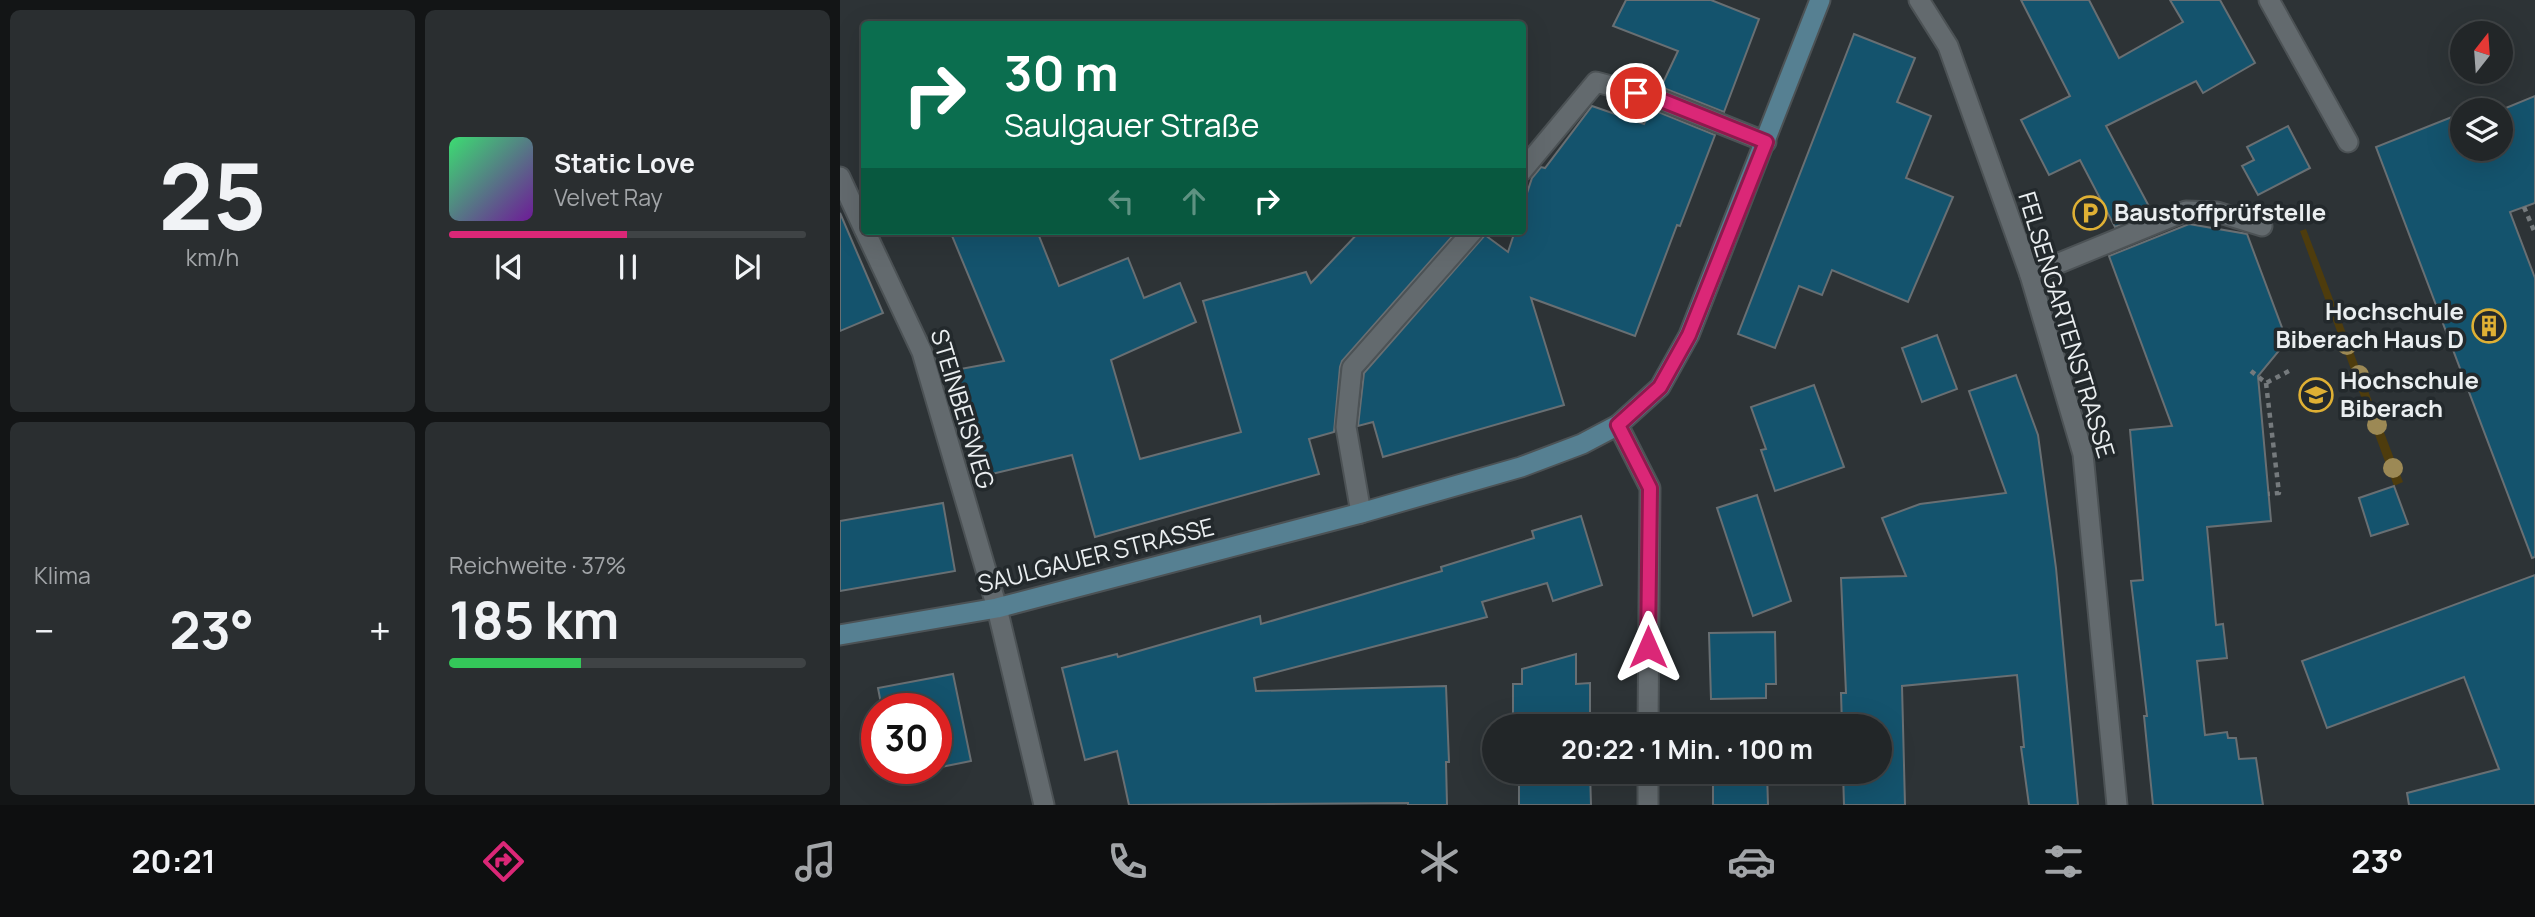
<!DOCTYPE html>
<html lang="de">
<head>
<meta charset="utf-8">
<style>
	body { margin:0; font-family:Manrope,sans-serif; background:#2a2e30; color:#f1f3f6; height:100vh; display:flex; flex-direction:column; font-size:26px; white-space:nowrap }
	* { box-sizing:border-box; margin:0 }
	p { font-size:23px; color:#a2a5a8 }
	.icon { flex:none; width:38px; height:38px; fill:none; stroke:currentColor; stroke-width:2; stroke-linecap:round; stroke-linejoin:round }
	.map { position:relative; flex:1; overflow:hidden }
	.side { display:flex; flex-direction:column; gap:10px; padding:10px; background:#131516; width:840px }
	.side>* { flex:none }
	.banner { position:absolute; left:21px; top:21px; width:665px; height:214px; border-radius:7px; box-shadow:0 7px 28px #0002,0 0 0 2px #3f4345; background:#0b6e4f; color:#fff; overflow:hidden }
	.needle { width:46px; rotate:17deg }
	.fabs { position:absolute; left:1610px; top:21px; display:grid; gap:14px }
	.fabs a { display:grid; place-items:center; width:63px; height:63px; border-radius:50%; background:#222628; box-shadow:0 7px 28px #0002,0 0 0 2px #3f4345; font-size:35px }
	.speed { position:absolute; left:21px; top:693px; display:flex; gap:14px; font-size:35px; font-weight:700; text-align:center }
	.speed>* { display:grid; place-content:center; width:91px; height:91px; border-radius:50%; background:#222628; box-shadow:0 7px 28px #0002,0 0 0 2px #3f4345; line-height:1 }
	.speed .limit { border:10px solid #d22; background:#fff; color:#111 }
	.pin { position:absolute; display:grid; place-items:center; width:60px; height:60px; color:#fff; margin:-30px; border:4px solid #fff; border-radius:50%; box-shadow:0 2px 7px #0007 }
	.me { position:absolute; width:77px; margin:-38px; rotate:0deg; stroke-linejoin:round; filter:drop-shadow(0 0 5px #0008) }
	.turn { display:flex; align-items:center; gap:24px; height:147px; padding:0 28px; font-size:32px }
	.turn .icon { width:91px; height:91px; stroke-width:2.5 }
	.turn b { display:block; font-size:49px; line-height:60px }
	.lanes { display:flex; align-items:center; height:66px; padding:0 28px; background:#0003; justify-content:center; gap:35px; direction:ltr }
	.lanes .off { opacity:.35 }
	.big { font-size:52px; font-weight:700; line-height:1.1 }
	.side .widget { flex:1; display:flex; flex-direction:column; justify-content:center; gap:10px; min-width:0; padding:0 24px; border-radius:10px; background:#2a2e30 }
	.side .dial { align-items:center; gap:0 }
	.dial b { font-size:91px; line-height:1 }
	.song { display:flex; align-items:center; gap:21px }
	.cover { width:84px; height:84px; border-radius:10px; background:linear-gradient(135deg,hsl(140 70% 55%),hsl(280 70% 35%)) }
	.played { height:7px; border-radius:4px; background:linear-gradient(90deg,#db2777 50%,#3f4345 50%) }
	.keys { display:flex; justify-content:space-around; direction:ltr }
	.heat { display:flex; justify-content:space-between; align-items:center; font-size:38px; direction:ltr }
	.charge { height:10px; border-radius:5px; background:linear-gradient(90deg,#34c759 37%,#3f4345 0) }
	.side .tiles { flex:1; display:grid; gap:10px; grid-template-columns:repeat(2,1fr) }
	.trip { position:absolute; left:642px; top:714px; width:410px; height:70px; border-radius:35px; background:#222628; box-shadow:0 7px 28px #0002,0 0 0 2px #3f4345; font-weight:700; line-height:70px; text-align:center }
	.tabs { display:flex; height:112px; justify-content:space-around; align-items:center; background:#0e0f10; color:#a2a5a8 }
	.tabs .icon { width:49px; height:49px }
	.tabs .on { color:#db2777 }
	.tabs b { font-size:32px; color:#f1f3f6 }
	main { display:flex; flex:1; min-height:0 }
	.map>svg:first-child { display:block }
	.green { fill:#4e3c0d }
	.building { fill:#14536d; stroke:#686f73; stroke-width:2 }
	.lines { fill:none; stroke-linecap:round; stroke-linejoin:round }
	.service-casing { stroke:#4c5255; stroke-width:23 }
	.minor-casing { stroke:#4c5255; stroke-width:23 }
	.secondary-casing { stroke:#4c5255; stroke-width:23 }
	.path { stroke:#757a7d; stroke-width:4.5; stroke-dasharray:5 5; stroke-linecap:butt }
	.service { stroke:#636a6e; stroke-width:19 }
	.minor { stroke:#636a6e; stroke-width:19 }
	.secondary { stroke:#568092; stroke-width:19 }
	.tree { fill:#9c8955 }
	.route-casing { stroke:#8e194d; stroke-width:18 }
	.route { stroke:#db2777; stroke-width:12 }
	.labels { text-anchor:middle; stroke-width:7; stroke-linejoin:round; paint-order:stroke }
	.poi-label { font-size:24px; font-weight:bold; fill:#eaeef0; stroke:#23292c; text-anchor:start }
	.street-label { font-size:24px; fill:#eaeef0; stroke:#23292c }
</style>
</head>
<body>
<main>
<section class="side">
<div class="tiles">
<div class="widget dial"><b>25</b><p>km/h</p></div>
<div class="widget">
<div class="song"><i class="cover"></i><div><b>Static Love</b><p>Velvet Ray</p></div></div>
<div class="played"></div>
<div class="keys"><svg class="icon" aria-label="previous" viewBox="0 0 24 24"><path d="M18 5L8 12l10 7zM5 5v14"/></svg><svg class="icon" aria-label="pause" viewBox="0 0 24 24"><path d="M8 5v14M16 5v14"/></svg><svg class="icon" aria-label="next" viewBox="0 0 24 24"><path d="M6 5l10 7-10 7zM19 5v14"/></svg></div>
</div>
<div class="widget"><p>Klima</p>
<div class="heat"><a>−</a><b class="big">23°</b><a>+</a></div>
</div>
<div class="widget"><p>Reichweite · 37%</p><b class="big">185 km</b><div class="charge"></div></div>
</div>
</section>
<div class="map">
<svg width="1695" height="805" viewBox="0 0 1695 805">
	<rect width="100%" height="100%" fill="#2d3336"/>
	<polygon class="green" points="1466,229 1563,482 1554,486 1460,231"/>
	<g class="building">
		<polygon points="786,0 871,0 919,19 884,112 821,87 838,51 773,26"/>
		<polygon points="1181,0 1249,0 1279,58 1343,22 1330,0 1380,0 1415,63 1363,93 1356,81 1266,126 1312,212 1275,227 1240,160 1209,175 1181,120 1230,96"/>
		<polygon points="1014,34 1075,58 1057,102 1091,116 1066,178 1113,197 1068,302 992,270 982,295 959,286 935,348 898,334"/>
		<polygon points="1695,96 1695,203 1670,212 1695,278 1695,557 1692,558 1536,147 1622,113 1622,149 1661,149 1661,110"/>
		<polygon points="752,106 804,124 811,109 875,135 840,226 837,225 795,336 691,298 724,405 543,457 533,422 518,426 524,373 645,235 668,252 675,231 682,231 682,208 692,178 701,167 705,168"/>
		<polygon points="1448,126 1470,168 1418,195 1402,166 1414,160 1407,147"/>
		<polygon points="0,213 43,313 0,331"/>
		<polygon points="1349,224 1407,234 1447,341 1418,376 1431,521 1367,527 1376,625 1383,624 1387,658 1357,661 1365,735 1387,732 1388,738 1396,738 1399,759 1416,758 1423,805 1313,805 1304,716 1307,716 1291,581 1303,580 1290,430 1332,426 1269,256"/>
		<polygon points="110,231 197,231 219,286 288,258 304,298 340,283 356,322 271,360 300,459 401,432 363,301 466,272 471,283 520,231 617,231 502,361 500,367 494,432 469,439 479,474 255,537 232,455 139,477 115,370 164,361"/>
		<polygon points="1097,335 1117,389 1082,402 1062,348"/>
		<polygon points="1176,375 1198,435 1216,568 1238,805 1189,805 1181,747 1184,747 1177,675 1062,686 1065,805 1004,805 1003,772 1040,772 1040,726 1002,726 1001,693 1006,693 1001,578 1066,576 1042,518 1080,504 1166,493 1129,391"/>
		<polygon points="974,385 1004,467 935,491 921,450 926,449 911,407"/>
		<polygon points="1554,486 1568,524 1531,536 1519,498"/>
		<polygon points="917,495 951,601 913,616 877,508"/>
		<polygon points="103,503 115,571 0,591 0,521"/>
		<polygon points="741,516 762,585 713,601 707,583 642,602 647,617 414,678 416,691 606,686 609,762 606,762 607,805 568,805 568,803 289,805 277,751 245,760 222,668 277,654 278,657 420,616 421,624 514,597 602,571 601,567 694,538 692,531"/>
		<polygon points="1695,575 1695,805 1569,805 1567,793 1659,769 1624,677 1487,728 1462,661"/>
		<polygon points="935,632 936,684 926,684 926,698 871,699 869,633"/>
		<polygon points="736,654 736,684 750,683 750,726 673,726 673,684 682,684 682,669"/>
		<polygon points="113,674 131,761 96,768 96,709 42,709 38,688"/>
		<polygon points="54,768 93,768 56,776"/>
		<polygon points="679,772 750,772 751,805 679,805"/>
		<polygon points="873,772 927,772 928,805 873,805"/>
	</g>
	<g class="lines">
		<defs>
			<g id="service">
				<polyline points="682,171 756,82 816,98 926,142"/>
				<polyline points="1190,275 1346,211 1377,212 1422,226"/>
				<polyline points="521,513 506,427 512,368 633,231"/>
			</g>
			<g id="minor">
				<polyline points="1079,0 1108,46 1190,275 1243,454 1277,805"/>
				<polyline points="1429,0 1508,142"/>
				<polyline points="0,177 24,229"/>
				<polyline points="25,231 82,352 157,608 204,805"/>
				<polyline points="778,425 810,488 808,726"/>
				<polyline points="808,805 808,772"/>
			</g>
			<polyline id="secondary" points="0,635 157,608 521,513 681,467 742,444 778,425 820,387 849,335 980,0"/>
		</defs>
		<use href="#service" class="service-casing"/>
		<use href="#minor" class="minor-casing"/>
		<use href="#secondary" class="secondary-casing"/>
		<g class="path">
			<polyline points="1684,207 1695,233"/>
			<polyline points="1411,371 1426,383 1449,371"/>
			<polyline points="1426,383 1439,493 1428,494"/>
		</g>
		<use href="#service" class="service"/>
		<use href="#minor" class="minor"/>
		<use href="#secondary" class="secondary"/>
	</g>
	<g class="tree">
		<circle cx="1507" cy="345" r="10"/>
		<circle cx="1519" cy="375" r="10"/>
		<circle cx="1537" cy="425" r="10"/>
		<circle cx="1553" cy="468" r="10"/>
	</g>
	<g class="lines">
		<defs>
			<polyline id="route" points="796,93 816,98 926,142 849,335 820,387 778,425 810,488 808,647"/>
		</defs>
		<use href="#route" class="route-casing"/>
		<use href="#route" class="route"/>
	</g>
	<defs>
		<symbol id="parking-ring" viewBox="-11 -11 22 22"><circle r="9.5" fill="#23292c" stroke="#dfb034" stroke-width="1.5"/><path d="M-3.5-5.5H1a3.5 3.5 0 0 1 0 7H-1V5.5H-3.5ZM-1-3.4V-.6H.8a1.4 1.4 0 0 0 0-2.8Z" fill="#dfb034"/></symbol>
		<symbol id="building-ring" viewBox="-11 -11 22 22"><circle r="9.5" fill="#23292c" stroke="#dfb034" stroke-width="1.5"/><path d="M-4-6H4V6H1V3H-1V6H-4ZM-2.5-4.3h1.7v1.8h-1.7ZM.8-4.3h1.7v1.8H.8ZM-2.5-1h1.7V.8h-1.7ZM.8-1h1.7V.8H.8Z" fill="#dfb034"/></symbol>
		<symbol id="university-ring" viewBox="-11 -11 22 22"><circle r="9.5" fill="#23292c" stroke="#dfb034" stroke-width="1.5"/><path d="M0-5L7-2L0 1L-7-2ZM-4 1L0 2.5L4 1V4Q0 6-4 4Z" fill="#dfb034"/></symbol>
	</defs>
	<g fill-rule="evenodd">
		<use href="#parking-ring" x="1231" y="194" width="38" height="38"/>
		<use href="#building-ring" x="1630" y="307" width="38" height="38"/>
		<use href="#university-ring" x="1457" y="376" width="38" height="38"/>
	</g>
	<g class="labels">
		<g class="poi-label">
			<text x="1274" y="221">Baustoffprüfstelle</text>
			<text x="1624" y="320" text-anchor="end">Hochschule<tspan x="1624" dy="28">Biberach Haus D</tspan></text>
			<text x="1500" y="389">Hochschule<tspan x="1500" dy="28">Biberach</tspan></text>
		</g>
		<g class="street-label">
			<text transform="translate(1226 325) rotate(73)" y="8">FELSENGARTENSTRASSE</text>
			<text transform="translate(122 409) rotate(73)" y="8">STEINBEISWEG</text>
			<text transform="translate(256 556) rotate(-14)" y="8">SAULGAUER STRASSE</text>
		</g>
	</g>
</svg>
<div class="fabs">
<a><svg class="needle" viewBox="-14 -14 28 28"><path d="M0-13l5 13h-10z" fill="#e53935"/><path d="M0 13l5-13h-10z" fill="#a2a5a8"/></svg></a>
<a><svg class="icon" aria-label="layers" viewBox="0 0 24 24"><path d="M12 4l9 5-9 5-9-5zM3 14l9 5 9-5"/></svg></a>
</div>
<div class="speed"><div class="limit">30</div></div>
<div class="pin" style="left:796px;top:93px;background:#d93025"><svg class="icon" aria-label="arrive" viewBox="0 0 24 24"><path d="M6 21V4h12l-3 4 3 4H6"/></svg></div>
<svg class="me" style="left:808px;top:647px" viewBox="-20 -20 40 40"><path d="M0-17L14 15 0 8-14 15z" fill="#db2777" stroke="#fff" stroke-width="4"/></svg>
<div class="trip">20:22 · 1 Min. · 100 m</div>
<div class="banner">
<div class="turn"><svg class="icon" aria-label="right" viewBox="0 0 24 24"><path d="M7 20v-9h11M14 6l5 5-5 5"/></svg><div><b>30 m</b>Saulgauer Straße</div></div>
<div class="lanes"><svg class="icon off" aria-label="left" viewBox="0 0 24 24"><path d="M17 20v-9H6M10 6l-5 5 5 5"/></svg><svg class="icon off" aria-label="ahead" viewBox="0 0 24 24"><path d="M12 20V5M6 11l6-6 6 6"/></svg><svg class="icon" aria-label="right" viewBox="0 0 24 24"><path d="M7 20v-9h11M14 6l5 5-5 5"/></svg></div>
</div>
</div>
</main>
<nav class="tabs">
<b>20:21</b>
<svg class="icon on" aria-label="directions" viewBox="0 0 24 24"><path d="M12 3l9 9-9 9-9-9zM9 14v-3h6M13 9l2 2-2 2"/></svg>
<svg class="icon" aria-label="music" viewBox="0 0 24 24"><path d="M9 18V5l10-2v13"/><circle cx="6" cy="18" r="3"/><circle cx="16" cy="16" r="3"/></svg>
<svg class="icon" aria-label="phone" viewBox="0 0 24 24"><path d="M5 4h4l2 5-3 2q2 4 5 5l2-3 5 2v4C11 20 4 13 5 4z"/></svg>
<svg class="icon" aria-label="climate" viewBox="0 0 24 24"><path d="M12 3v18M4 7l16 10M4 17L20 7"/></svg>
<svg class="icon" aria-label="car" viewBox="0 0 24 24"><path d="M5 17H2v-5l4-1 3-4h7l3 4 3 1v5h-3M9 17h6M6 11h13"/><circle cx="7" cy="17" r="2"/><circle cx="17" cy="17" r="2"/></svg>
<svg class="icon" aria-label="filters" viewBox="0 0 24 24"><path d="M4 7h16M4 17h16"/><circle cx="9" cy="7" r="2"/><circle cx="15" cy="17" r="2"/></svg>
<b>23°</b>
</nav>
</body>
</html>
